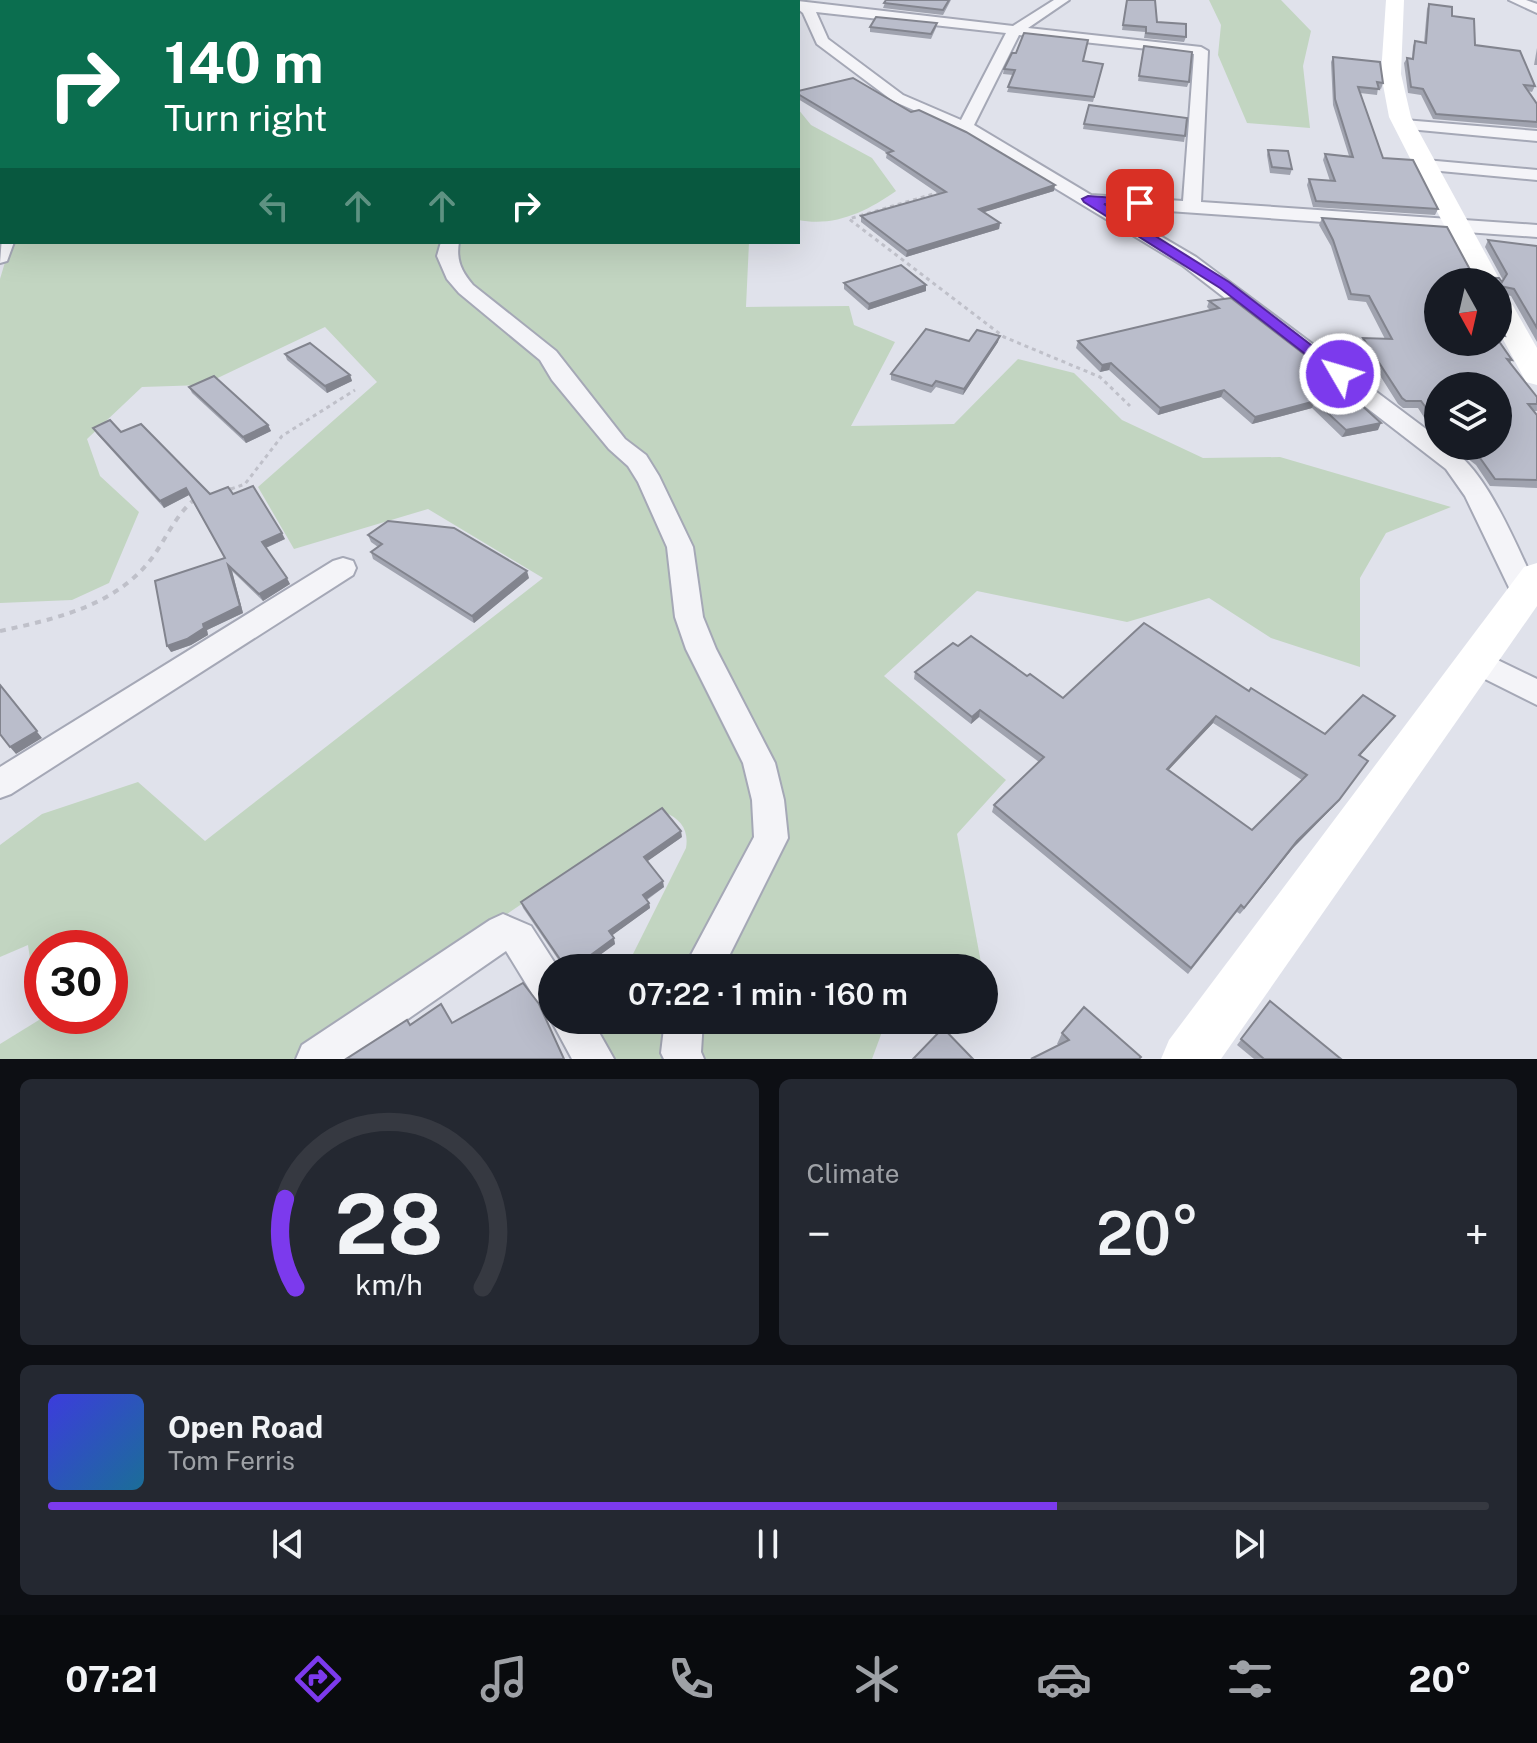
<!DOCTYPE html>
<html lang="en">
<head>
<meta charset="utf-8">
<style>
	body { margin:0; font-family:"Public Sans",sans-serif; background:#242831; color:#f1f3f6; height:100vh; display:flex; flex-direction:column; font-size:30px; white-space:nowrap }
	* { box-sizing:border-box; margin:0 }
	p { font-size:26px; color:#9ea1a6 }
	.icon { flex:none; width:44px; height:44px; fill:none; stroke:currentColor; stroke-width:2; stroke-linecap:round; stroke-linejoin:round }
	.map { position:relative; height:1059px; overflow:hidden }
	.sheet { display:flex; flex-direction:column; gap:20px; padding:20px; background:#0d0f14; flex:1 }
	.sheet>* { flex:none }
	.guide { position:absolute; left:0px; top:0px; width:800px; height:244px; box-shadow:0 8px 32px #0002; background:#0b6e4f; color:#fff; overflow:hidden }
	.needle { width:52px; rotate:172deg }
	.fabs { position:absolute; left:1424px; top:268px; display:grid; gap:16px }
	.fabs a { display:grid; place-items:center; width:88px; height:88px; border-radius:50%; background:#171b24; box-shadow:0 8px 32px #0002; font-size:40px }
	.speed { position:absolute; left:24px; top:930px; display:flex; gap:16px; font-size:40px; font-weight:700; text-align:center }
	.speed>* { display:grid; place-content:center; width:104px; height:104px; border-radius:50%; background:#171b24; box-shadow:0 8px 32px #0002; line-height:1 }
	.speed .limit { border:12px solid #d22; background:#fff; color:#111 }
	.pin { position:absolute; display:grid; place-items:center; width:68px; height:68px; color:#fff; margin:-34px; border-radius:16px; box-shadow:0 4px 12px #0006 }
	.me { position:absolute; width:88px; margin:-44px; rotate:308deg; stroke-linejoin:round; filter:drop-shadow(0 0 6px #0008) }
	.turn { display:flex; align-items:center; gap:28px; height:168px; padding:0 32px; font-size:36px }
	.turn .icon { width:104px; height:104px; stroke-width:2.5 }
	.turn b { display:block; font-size:56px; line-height:68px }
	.lanes { display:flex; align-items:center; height:76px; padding:0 32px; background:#0003; justify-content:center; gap:40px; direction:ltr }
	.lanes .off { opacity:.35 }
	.big { font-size:60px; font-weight:600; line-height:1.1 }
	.sheet .tile { flex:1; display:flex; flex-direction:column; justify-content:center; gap:12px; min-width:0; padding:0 28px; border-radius:12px; background:#242831 }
	.sheet .dial { align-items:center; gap:0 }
	.dial svg { height:208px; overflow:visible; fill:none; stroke:#363941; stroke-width:7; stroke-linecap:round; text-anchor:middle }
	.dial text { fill:#f1f3f6; stroke:none }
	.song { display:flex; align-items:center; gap:24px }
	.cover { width:96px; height:96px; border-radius:12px; background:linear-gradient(135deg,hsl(240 70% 55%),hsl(200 70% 35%)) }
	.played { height:8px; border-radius:4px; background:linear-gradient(90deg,#7c3aed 70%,#363941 70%) }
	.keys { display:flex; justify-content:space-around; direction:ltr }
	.heat { display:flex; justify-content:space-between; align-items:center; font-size:44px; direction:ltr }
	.sheet .tiles { flex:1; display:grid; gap:20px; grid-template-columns:1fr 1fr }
	.tile:last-child { grid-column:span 2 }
	.trip { position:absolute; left:538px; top:954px; width:460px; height:80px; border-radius:40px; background:#171b24; box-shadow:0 8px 32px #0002; font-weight:600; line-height:80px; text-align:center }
	.dock { display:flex; height:128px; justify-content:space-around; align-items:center; background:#090b0e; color:#9ea1a6 }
	.dock .icon { width:56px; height:56px }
	.dock .current { color:#7c3aed }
	.dock b { font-size:36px; color:#f1f3f6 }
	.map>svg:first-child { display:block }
	.green { fill:#c2d5c1; fill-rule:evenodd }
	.water { fill:#98a8ce }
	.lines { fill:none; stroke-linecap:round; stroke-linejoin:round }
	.street-casing { stroke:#a5a8b6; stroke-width:4 }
	.path-far1 { stroke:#bfc0c9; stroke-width:3; stroke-dasharray:4 4; stroke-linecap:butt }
	.path { stroke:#bfc0c9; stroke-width:4; stroke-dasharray:6 6; stroke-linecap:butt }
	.street { fill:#f4f4f8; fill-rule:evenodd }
	.secondary { fill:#fff; fill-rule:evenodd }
	.wall { fill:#a0a3af; fill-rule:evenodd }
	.shaded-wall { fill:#82848e }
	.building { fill:#babdcb; stroke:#82848e; stroke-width:2; fill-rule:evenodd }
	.route { fill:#7c3aed; stroke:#51269a; stroke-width:2 }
</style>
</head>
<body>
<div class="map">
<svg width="1537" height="1059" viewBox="0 0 1537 1059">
	<rect width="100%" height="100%" fill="#e0e2eb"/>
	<g class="green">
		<polygon points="1209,0 1281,0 1311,31 1303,66 1310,128 1247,123 1218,55 1221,25"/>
		<path d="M798,109L811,125L872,158L896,191C866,212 835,227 798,220Z"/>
		<path d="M11,242H749L746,307L849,306L854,325L895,342L851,426L954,424L1018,359L1074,373L1122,420L1203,458L1280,457L1451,507L1386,533L1360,578V667L1271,638L1209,598L1127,622L977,591L884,676L1006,780L957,834L982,968H626L686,848C689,830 681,819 664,812L650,817L293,1059H0V1044L39,1020L28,945L0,957V845L42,814L138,782L205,841L543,578L428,509L294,549L258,487L377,382L325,327L203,385L142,387L87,439L100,476L139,512L109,583L72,600L0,603V279ZM42,948H110V1016H42Z"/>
		<polygon points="603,1020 955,1020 953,1023 886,1021 872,1059 610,1059 602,1040"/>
	</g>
	<polygon class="water" points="0,0 236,0 2,2 0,95"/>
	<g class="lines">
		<defs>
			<g id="street">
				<path d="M789,0L1013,26L1054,0H1069L1028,28L1201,47L1208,51L1201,202L1537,225V237L1111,207L1196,257L1438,438V446C1478,446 1521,556 1537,589L1535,600L1525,603L1515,600L1465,496L1446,469L1182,265L959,130L893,101L817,44L803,13L798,9V2ZM816,12L1006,33L961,120L903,95L828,39ZM1019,35L1194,54L1183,201L1091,195L974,125Z"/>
				<polygon points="1509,0 1526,0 1537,4 1537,13"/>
				<polygon points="1404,120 1537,131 1537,141 1398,128 1398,122"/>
				<polygon points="1425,160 1537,170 1537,180 1419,169 1417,165"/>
				<polygon points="2,237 2,242 14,242 7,261 0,263"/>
				<path d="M441,242H459C456,260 461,271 473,285L556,351L625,439L646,455L659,476L693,547L703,617L716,649L775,763L784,800L788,838L723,968H684L754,837L752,800L743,763L686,649L675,617L667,547L638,482L628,466L609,449L552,380L540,360L459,293L447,279L437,256Z"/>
				<polygon points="343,558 353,561 356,568 353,575 11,794 0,798 0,767 333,561"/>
				<polygon points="1477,650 1537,679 1537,705 1467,670 1462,662 1467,654"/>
				<polygon points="503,914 531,926 558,968 552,968 552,1011 539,1005 506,951 350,1059 296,1059 302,1045 490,920"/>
				<polygon points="552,1017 552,1020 592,1020 614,1059 572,1059 551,1020"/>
				<polygon points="665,1020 703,1020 701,1052 704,1059 664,1059 661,1053"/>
			</g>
		</defs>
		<use href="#street" class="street-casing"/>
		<g class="path-far1">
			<polyline points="940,192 849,219 1004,337 1100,377 1130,406"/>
			<polyline points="231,489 245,484 282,436 355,390"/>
		</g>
		<g class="path">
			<polyline points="226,491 236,487"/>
			<path d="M0,631C55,619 116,606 152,558C166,539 176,514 195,499"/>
		</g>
		<use href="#street" class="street"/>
		<g class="secondary">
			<polygon points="278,0 296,0 277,2"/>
			<polygon points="1386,0 1404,0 1401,74 1411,117 1501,282 1498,286 1498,282 1473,282 1389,117 1381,74"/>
			<rect x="0" y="111" width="2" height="12"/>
			<polygon points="1498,295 1508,297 1537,348 1537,385 1526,382 1498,330"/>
			<polygon points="1537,563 1537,606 1221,1059 1161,1059 1169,1040 1524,567"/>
		</g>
	</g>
	<g class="wall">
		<polygon points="585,0 633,0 632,2 585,2"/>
		<polygon points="886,0 951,0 943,15 883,8"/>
		<polygon points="1127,0 1157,22 1186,37 1184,42 1144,38 1145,32 1122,30"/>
		<polygon points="1429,4 1452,16 1475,45 1535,86 1532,92 1528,91 1537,104 1537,128 1433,119 1421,95 1408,93 1404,63 1407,58 1412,58 1413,46 1415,41 1424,43 1427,9"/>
		<polygon points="937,23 936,28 931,39 870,32 870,27"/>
		<polygon points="1144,46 1189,82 1187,87 1138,81"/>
		<polygon points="1537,48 1537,65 1534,65"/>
		<polygon points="1333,57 1383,83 1381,89 1378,88 1377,95 1360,93 1383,158 1438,209 1435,215 1313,207 1307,185 1309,179 1330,181 1323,160 1325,154 1349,156 1333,105 1331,62"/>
		<polygon points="1083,62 1103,64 1093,102 1007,92 1013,75 1003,74 1004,69"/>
		<polygon points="798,91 911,112 1054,191 984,212 1000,223 999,229 906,257 861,222 861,216 939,194 886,158 887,153 798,99"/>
		<polygon points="1084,124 1185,136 1184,142 1083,129"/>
		<polygon points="1268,150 1292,169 1290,175 1270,173 1267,155"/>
		<path d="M1322,218L1474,277L1502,282L1503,280L1485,247L1488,240L1537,246V342L1511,296L1500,293L1499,323L1505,336L1501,342H1499L1512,360L1510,363L1537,397V411H1534L1537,415V488L1490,486L1476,465L1455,449L1448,446H1498L1438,386V434L1432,430L1418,408H1403L1398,404L1360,344L1363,338L1385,339L1366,302L1348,300L1331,246L1319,225ZM1498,282V342H1438Z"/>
		<polygon points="844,283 926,291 868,310 844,289"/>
		<polygon points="1209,301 1352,391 1350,395 1378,430 1342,437 1312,408 1252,424 1221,397 1158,415 1109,370 1100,372 1076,348 1078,341 1210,310 1207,307"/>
		<polygon points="969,341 998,342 963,395 936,387 931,393 891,380 891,374"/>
		<polygon points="285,354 350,375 352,381 327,393 287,360"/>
		<polygon points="189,387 268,425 271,431 246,443 192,393"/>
		<polygon points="93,428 121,432 210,494 233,494 285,539 266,548 290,584 263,601 232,571 243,613 207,630 208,635 191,645 171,652 225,558 189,495 164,508 97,434"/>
		<polygon points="368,535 529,578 474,623 373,559 371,552 378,547 371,542"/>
		<path d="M958,646L1027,676L1063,698L1249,691L1325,734L1390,722L1360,756L1334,806L1293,848L1240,914L1237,912L1188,974L992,812L994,805L1039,762L979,717L971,724L914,679L915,672ZM1213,723L1302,780L1252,830L1168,770Z"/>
		<polygon points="682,837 647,861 664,887 647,900 649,903 650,908 612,935 615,944 582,968 564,968 523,908 521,902"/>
		<polygon points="1270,1001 1341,1059 1254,1059 1237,1045"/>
		<polygon points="1062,1033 1141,1057 1059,1045 1057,1044"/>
	</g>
	<g class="shaded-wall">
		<polygon points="1055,185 1054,191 978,214 979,209"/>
		<polygon points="1000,223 999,229 906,257 907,251"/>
		<polygon points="926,285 926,291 868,310 869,304"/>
		<polygon points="1000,336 998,342 963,395 964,389"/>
		<polygon points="1111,363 1109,370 1100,372 1102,365"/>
		<polygon points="350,375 352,381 327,393 325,386"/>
		<polygon points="1224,390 1221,397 1158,415 1160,408"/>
		<polygon points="1315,401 1312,408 1252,424 1255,417"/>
		<polygon points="1381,423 1378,430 1342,437 1346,430"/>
		<polygon points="268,425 271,431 246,443 243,437"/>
		<polygon points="186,488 189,495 164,508 160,501"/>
		<polygon points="282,533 285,539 265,548 262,542"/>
		<polygon points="228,565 232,571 243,613 207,630 208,635 191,645 171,652 167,646"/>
		<polygon points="527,571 529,578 474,623 472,616"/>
		<polygon points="287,578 290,584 263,601 259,594"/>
		<polygon points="0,685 42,738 16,754 10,747"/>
		<polygon points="980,710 979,717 971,724 972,717"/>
		<polygon points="1216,716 1213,723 1163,776 1167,769"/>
		<polygon points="1395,716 1390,722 1354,762 1359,755"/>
		<polygon points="1368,761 1334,806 1293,848 1240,914 1297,841"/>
		<polygon points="681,831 682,837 645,863 644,857"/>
		<polygon points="663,881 664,887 644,901 643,895"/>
		<polygon points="649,903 650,908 610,937 609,931"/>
		<polygon points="614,938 615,944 582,968 573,968"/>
	</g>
	<g class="building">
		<polygon points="886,0 949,0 943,10 884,3"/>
		<polygon points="1127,0 1155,0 1157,22 1186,24 1186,37 1146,33 1146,27 1123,25"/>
		<polygon points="1429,4 1452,7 1452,16 1474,19 1475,45 1520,51 1535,86 1524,85 1537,104 1537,122 1436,114 1423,89 1411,87 1407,58 1413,59 1415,41 1426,43"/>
		<polygon points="876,17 937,23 931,34 870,27"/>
		<polygon points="1024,33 1088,40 1083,61 1103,64 1094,97 1008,87 1015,70 1004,69 1012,53 1016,53"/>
		<polygon points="1144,46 1192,52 1189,82 1139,76"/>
		<polygon points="1333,57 1380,62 1383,83 1377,82 1379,89 1358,87 1383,158 1413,160 1438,209 1316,201 1309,179 1335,181 1325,154 1353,157 1335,99"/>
		<polygon points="853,78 911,112 919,110 966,132 1055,185 979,209 1000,223 907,251 861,216 946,192 887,153 893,151 798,94 798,91"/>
		<polygon points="1089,105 1187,118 1185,136 1084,124"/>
		<polygon points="1268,150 1288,151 1292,169 1272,167"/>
		<polygon points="1322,218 1447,227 1474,277 1499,278 1502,282 1507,274 1488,240 1537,246 1537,328 1514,289 1500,286 1499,323 1505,336 1498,335 1498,282 1438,282 1438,342 1498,342 1498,340 1512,360 1507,359 1537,397 1537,404 1528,404 1537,415 1537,480 1495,479 1480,458 1465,446 1498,446 1498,386 1438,386 1438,424 1421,401 1406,401 1402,398 1363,338 1392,339 1369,296 1351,294 1333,240"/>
		<polygon points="901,265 926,285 869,304 844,283"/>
		<polygon points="1231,298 1352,391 1347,392 1381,423 1346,430 1315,401 1255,417 1224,390 1160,408 1111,363 1102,365 1078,341 1219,308 1209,301"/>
		<polygon points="926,329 969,341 977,330 1000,336 964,389 936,381 932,386 891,374"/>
		<polygon points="310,343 350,375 325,386 285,354"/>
		<polygon points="214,376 268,425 243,437 189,387"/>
		<polygon points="110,420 121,432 141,424 210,494 228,487 233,494 253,486 282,533 262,542 287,578 259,594 228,565 240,606 203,624 204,628 187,639 167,646 155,581 225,558 186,488 160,501 93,428"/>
		<polygon points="388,521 454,528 527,571 472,616 371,552 382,544 368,535"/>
		<path d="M1144,623L1249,691L1251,688L1325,734L1363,695L1395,716L1359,755L1368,761L1339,800L1297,841L1244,908L1241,905L1191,968L994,805L1044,757L980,710L972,717L915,672L953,643L958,646L971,636L1027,676L1030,674L1063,698ZM1216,716L1307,775L1252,830L1167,769Z"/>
		<polygon points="0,685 37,731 10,747 0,734"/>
		<polygon points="662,808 681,831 644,857 663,881 643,895 649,903 609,931 614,938 573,968 566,968 521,902"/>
		<polygon points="523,983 539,1004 564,1059 346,1059 407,1020 410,1025 441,1004 452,1023"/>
		<polygon points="1270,1001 1341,1059 1264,1059 1241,1039"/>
		<polygon points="1084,1007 1141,1057 1139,1059 1031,1059 1069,1040 1062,1033"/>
		<polygon points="943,1028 973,1059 913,1059"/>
	</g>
	<polygon class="route" points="1088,196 1145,200 1146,203 1140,207 1104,204 1229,282 1345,371 1345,377 1335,377 1220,288 1084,202 1082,199"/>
</svg>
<div class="fabs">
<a><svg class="needle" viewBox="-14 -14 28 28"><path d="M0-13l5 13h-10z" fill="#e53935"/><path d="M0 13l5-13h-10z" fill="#9ea1a6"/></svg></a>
<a><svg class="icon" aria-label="layers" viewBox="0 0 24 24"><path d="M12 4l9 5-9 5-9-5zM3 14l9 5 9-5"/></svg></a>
</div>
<div class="speed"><div class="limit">30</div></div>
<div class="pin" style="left:1140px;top:203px;background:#d93025"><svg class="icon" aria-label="arrive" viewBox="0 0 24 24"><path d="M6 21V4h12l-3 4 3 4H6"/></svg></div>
<svg class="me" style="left:1340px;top:374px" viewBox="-20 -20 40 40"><circle r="17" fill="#7c3aed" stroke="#fff" stroke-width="3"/><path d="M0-11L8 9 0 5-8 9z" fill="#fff"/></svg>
<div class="trip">07:22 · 1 min · 160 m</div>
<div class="guide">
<div class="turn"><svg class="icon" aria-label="right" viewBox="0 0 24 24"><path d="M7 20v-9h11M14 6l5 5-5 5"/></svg><div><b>140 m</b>Turn right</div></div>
<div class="lanes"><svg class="icon off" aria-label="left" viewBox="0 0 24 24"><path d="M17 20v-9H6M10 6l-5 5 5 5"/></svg><svg class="icon off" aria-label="ahead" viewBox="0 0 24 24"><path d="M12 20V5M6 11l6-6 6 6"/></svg><svg class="icon off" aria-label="ahead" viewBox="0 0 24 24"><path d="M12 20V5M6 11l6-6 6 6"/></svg><svg class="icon" aria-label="right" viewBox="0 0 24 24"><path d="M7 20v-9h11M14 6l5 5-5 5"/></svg></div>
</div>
</div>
<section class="sheet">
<div class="tiles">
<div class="tile dial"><svg viewBox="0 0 100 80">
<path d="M14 69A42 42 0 1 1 86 69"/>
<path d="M14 69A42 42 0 0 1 10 35" stroke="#7c3aed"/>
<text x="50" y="56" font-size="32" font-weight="700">28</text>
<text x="50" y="72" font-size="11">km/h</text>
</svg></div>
<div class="tile"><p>Climate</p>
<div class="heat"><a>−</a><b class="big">20°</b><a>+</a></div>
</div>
<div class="tile">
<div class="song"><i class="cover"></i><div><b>Open Road</b><p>Tom Ferris</p></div></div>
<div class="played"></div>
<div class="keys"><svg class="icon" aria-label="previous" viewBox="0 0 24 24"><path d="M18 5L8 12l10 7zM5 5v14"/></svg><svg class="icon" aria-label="pause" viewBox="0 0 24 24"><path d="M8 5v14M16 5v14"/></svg><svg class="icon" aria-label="next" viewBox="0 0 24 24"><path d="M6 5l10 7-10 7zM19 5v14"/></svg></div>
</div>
</div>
</section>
<nav class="dock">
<b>07:21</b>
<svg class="icon current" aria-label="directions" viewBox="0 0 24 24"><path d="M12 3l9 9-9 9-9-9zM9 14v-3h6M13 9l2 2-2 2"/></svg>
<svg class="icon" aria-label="music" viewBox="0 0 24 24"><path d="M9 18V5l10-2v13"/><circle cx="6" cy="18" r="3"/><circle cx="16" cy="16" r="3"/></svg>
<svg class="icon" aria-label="phone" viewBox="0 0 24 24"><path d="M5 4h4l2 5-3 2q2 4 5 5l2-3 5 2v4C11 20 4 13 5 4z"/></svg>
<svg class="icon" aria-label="climate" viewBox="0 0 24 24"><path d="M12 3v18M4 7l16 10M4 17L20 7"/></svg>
<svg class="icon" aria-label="car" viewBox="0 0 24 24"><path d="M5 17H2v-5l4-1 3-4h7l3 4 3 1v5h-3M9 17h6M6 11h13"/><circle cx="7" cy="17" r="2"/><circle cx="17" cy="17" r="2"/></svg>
<svg class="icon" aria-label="filters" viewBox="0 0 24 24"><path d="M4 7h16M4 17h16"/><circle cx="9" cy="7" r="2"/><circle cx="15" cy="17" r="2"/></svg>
<b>20°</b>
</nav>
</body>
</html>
